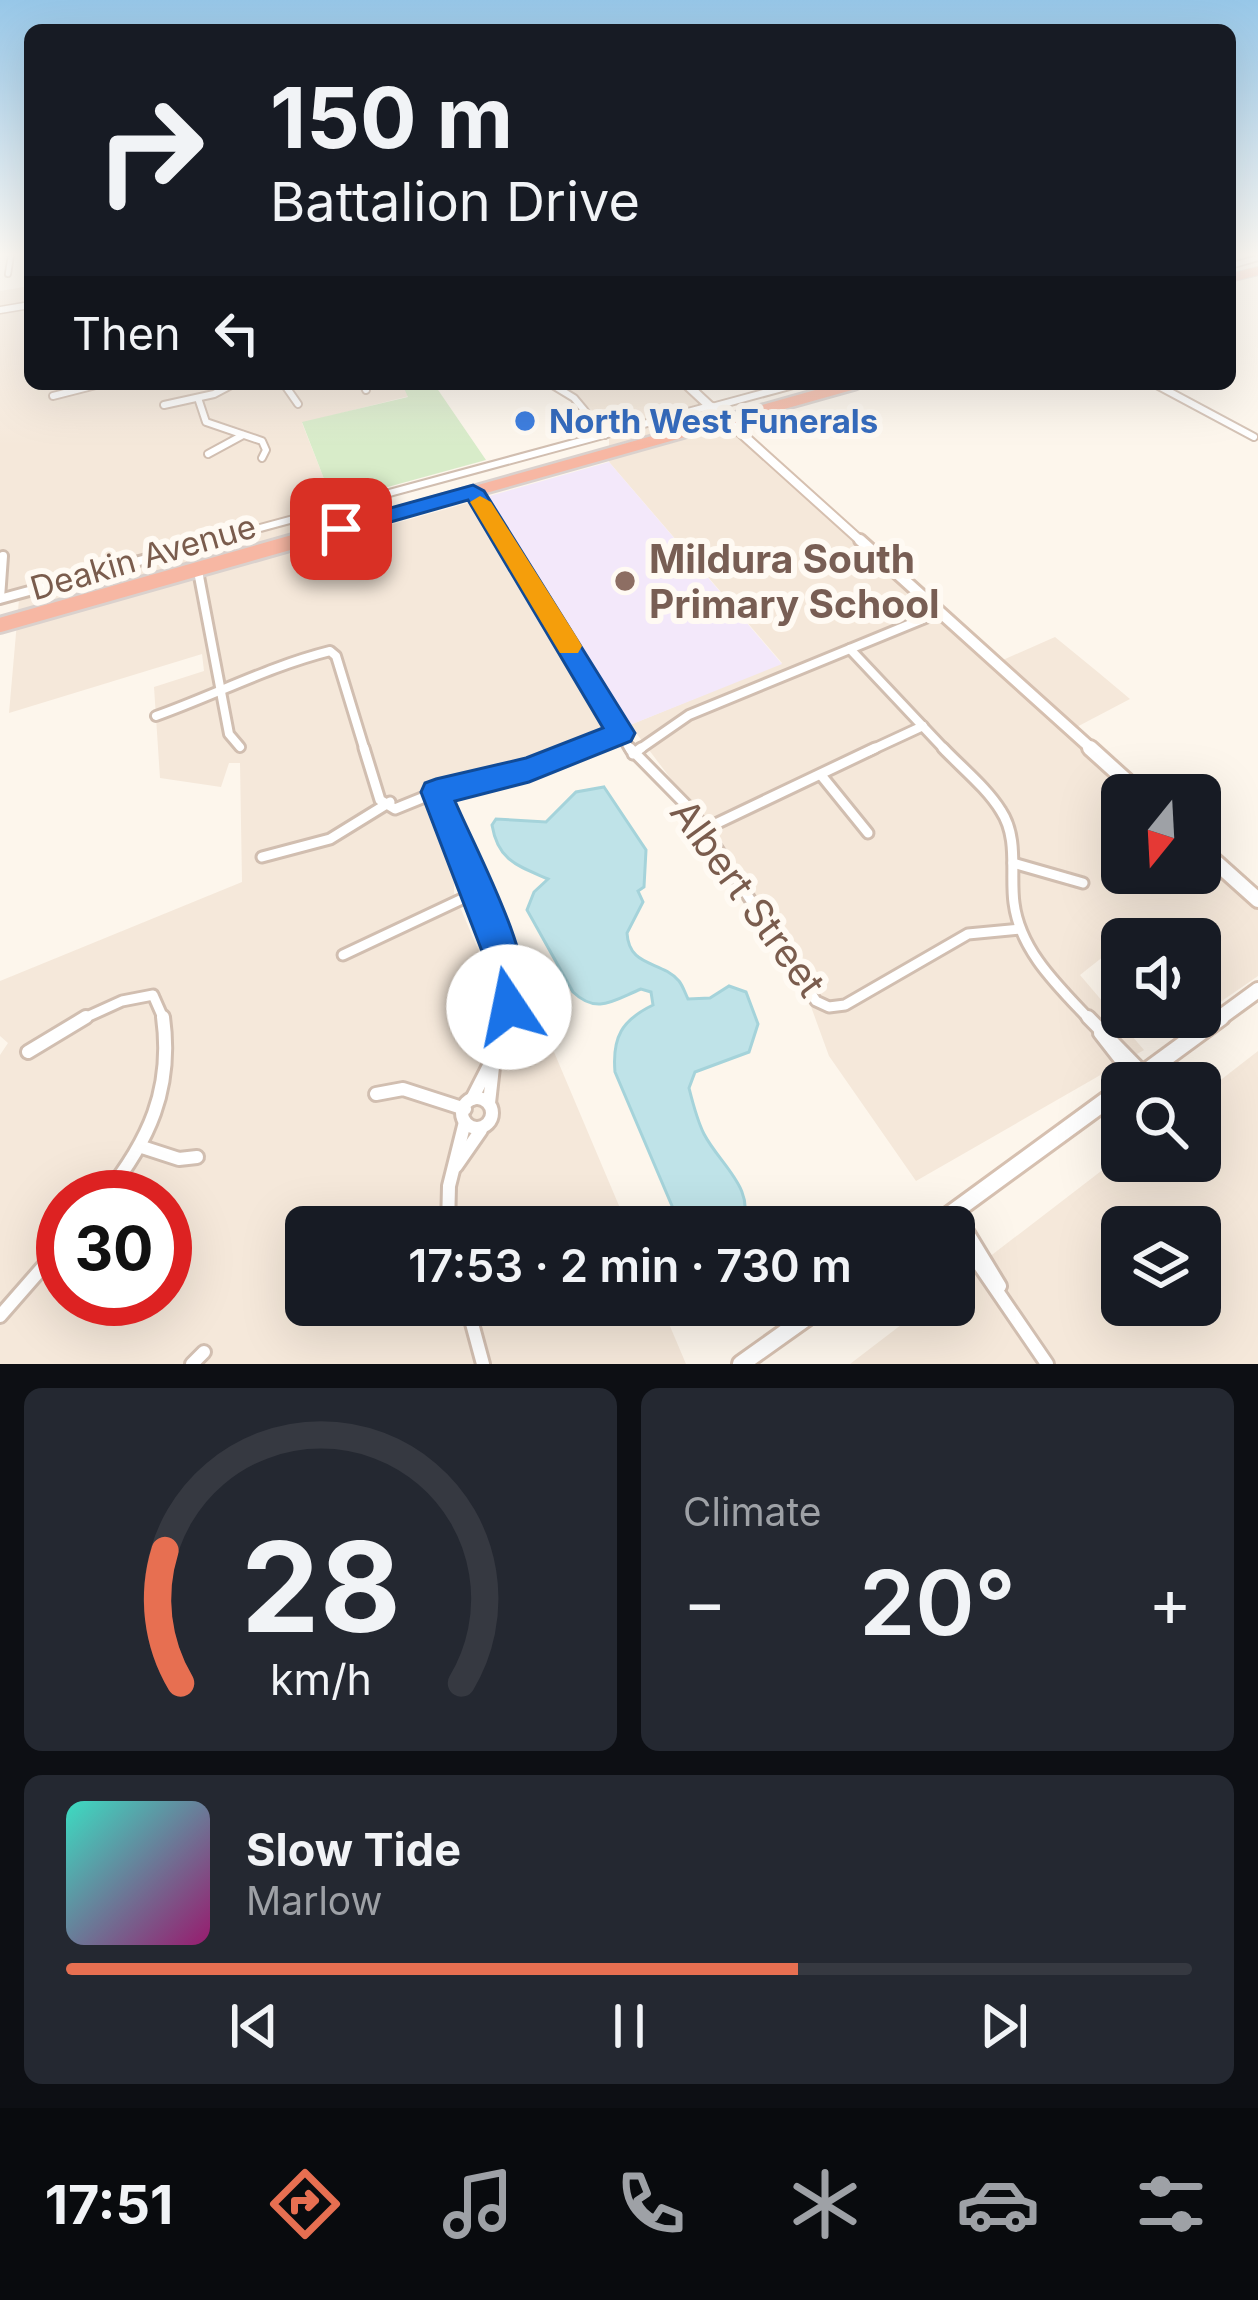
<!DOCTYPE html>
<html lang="en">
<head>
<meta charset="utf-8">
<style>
	body { margin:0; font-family:Inter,sans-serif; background:#242831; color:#f1f3f6; height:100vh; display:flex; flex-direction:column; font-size:45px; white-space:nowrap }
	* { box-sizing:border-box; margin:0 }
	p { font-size:39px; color:#9ea1a6 }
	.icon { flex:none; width:66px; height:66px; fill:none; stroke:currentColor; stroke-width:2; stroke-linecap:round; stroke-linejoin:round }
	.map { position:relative; height:1364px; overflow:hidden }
	.sheet { display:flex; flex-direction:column; gap:24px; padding:24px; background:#0d0f14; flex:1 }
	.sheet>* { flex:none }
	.banner { position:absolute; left:24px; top:24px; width:1212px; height:366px; border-radius:18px; box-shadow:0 12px 48px #0002; background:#171b24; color:#f1f3f6; overflow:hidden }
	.needle { width:78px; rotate:198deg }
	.fabs { position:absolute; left:1101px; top:774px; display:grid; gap:24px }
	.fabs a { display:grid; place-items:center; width:120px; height:120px; border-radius:18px; background:#171b24; box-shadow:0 12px 48px #0002; font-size:60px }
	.speed { position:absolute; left:36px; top:1170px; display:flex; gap:24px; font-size:60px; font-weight:700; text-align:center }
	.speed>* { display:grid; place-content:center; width:156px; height:156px; border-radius:50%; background:#171b24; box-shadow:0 12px 48px #0002; line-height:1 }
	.speed .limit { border:18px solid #d22; background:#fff; color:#111 }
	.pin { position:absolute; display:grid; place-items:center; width:102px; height:102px; color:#fff; margin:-51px; border-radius:24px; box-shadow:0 6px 18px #0006 }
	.me { position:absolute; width:132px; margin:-66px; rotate:349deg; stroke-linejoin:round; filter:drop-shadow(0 0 9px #0008) }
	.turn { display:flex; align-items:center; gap:42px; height:252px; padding:0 48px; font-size:54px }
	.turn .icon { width:156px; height:156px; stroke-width:2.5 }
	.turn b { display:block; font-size:84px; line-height:102px }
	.then { display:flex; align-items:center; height:114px; padding:0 48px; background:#0003; gap:24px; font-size:45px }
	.big { font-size:90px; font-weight:600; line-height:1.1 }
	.sheet .widget { flex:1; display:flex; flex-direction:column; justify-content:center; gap:18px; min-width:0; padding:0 42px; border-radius:18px; background:#242831 }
	.sheet .dial { align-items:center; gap:0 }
	.dial svg { height:312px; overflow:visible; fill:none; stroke:#363941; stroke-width:7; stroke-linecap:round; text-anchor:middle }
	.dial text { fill:#f1f3f6; stroke:none }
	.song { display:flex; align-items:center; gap:36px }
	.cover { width:144px; height:144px; border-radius:18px; background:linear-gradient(135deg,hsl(170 70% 55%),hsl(320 70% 35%)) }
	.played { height:12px; border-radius:6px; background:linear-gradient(90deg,#e76f51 65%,#363941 65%) }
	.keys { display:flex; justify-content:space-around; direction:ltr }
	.heat { display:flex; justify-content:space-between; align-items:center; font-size:66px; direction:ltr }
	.sheet .tiles { flex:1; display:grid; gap:24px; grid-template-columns:1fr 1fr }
	.widget:last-child { grid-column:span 2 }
	.trip { position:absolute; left:285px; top:1206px; width:690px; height:120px; border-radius:18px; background:#171b24; box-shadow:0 12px 48px #0002; font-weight:600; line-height:120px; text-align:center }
	.menu { display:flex; height:192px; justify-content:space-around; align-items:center; background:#090b0e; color:#9ea1a6 }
	.menu .icon { width:84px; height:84px }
	.menu .selected { color:#e76f51 }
	.menu b { font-size:54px; color:#f1f3f6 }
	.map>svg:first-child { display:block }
	.residential { fill:#f5e8da; fill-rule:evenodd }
	.education { fill:#f3e8fa }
	.green { fill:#d8ecc9 }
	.water { fill:#bfe3e8; stroke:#a5d3da; stroke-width:3 }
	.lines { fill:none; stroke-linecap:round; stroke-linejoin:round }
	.street-far4-casing { stroke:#d1beb0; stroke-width:8 }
	.street-far3-casing { stroke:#d1beb0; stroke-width:10 }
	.street-far2-casing { stroke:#d1beb0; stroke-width:14 }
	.street-far1-casing { stroke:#d1beb0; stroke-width:15 }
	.street-casing { stroke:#d1beb0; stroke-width:18 }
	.secondary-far4-casing { stroke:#d6c0b0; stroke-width:9 }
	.secondary-far3-casing { stroke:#d6c0b0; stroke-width:12 }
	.secondary-far2-casing { stroke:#d6c0b0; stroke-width:16 }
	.secondary-far1-casing { stroke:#d6c0b0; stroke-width:20 }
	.secondary-casing { stroke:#d6c0b0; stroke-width:22 }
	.highway-far2-casing { stroke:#dad1cd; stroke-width:10 }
	.highway-far1-casing { stroke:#dad1cd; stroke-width:15 }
	.highway-casing { stroke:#dad1cd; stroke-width:20 }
	.street-far4 { stroke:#fff; stroke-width:4.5 }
	.street-far3 { stroke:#fff; stroke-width:6 }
	.street-far2 { stroke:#fff; stroke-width:8 }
	.street-far1 { stroke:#fff; stroke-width:9 }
	.street { stroke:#fff; stroke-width:12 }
	.secondary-far4 { stroke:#fff; stroke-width:6 }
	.secondary-far3 { stroke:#fff; stroke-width:8 }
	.secondary-far2 { stroke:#fff; stroke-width:10 }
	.secondary-far1 { stroke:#fff; stroke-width:14 }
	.secondary { stroke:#fff; stroke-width:16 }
	.highway-far2 { stroke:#f7b7a3; stroke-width:8 }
	.highway-far1 { stroke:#f7b7a3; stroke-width:10 }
	.highway { stroke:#f7b7a3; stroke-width:14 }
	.route { fill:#1a73e8; stroke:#114b97; stroke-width:3 }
	.slow { fill:#f59e0b }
	.shop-dot { fill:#3f7fe0; stroke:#fffaf3; stroke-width:4.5 }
	.education-dot { fill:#8d6e63; stroke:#fffaf3; stroke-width:4.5 }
	.labels { text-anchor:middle; stroke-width:12; stroke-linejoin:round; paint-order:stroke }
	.far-shop-label { font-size:33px; font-weight:bold; fill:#366cbe; stroke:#fffaf3; text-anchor:start }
	.far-street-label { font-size:33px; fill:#7a5c4d; stroke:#fffaf3 }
	.education-label { font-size:39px; font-weight:bold; fill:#785e54; stroke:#fffaf3; text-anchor:start }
	.street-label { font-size:39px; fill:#7a5c4d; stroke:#fffaf3 }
</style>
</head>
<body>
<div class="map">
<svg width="1258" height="1364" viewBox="0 0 1258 1364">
	<rect width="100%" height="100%" fill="#fdf6ec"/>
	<g class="residential">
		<path d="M30,286V384H429L418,385L409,396L302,423L347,537L471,502L610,724L533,764L465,777L426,793L427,812L454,880V893L492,982L532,1000L628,1227H306V1305H661L686,1364H0V1055L8,1043L0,1036V981L242,882L240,763H229L221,787L160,778L154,687L204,671L202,654L9,713L20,588L0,592V291ZM63,1197H165V1299H63Z"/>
		<polygon points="562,384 682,384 923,606 933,606 996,663 1055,637 1099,673 1130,699 1071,730 1142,795 1122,795 1122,873 1200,873 1200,848 1258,900 1258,976 1200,1016 1200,939 1122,939 1122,974 1104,956 1080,975 1144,1050 916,1181 829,1056 798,971 712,833 630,725 782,663 609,462 609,425"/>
		<path d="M1258,1051V1364H850L927,1305H954V1284L1122,1155V1161H1200V1096ZM1122,1227H1200V1305H1122Z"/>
	</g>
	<polygon class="education" points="609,462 782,664 630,725 486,497"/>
	<polygon class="green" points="402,384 434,384 486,460 333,502 302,422 408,397"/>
	<path class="water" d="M604,787L646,850L644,887L638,891L643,902L627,933C629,968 661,960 679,981C683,986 685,993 688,999L710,998L729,986L746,992L758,1024L749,1052L695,1072L689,1088C693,1104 697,1120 704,1134C720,1165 758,1190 741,1227H681L615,1072C612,1037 622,1020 653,1005L651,992L641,989C614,1000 597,1015 573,992L527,910L534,892L548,879C518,866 498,861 492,825L496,819L546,822L576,792Z"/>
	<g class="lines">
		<defs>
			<g id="street-far4">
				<polyline points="1230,266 1258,258"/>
				<polyline points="8,274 11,255"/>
			</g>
			<g id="street-far3">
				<polyline points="284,384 298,404"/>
				<polyline points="364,384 366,390"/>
				<polyline points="551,384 574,398 605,435"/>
				<polyline points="1155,384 1254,437"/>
				<polyline points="53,396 100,384"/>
				<polyline points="198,398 206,422 262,441 266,450 262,458"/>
				<polyline points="164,405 214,394 233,384"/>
				<polyline points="712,407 797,384"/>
				<polyline points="208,454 243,435"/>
				<polyline points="474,491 506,543"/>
				<polyline points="205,543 710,406"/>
			</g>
			<g id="street-far2">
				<polyline points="504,540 631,751"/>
				<polyline points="198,571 229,734 240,747"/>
				<polyline points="0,598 3,556"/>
				<polyline points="0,599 216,540"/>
				<polyline points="850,649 946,751"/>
				<path d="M156,716C215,695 270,666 330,651L336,656L365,751"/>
				<polyline points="575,751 621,733"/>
				<polyline points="637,751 689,715 940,612"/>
				<polyline points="869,751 923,726"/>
			</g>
			<g id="street-far1">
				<polyline points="364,748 380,800 395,809 459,783 529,770 582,748"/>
				<polyline points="630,748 694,813 816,1001 829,1007 845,1005 968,934 1020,929"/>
				<path d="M943,748C962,768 987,788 1001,811C1019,838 1010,874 1014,903C1020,951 1059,987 1090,1020"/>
				<polyline points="633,754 641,748"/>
				<polyline points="821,775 868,833"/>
				<polyline points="436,792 506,967 506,1020"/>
				<polyline points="705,829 875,748"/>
				<polyline points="262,857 330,839 390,802"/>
				<polyline points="1013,863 1083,883"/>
				<polyline points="343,955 477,892"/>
				<polyline points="80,1020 122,1001 153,995 164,1020"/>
			</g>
			<g id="street">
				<polyline points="1088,1017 1142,1072"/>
				<polyline points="1100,1033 1135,1078"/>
				<polyline points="28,1052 86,1017"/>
				<polyline points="376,1094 403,1089 465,1109"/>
				<circle cx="477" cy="1113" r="15"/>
				<polyline points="472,1099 496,1052 507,1017"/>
				<polyline points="489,1103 493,1067"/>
				<polyline points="142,1147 179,1159 197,1157"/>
				<polyline points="456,1166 481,1130"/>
				<path d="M104,1197C149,1141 173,1089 163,1017"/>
				<polyline points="955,1212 1000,1286"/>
				<polyline points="448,1227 449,1186 465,1122"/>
				<polyline points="954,1228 1047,1364"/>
				<polyline points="467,1305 483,1364"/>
				<polyline points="0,1316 63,1244"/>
				<polyline points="192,1364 204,1352"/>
			</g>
			<polyline id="secondary-far4" points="0,310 30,305"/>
			<g id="secondary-far3">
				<polyline points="686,384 714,410"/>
				<polyline points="712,407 863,543"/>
			</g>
			<polyline id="secondary-far2" points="860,540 1094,751"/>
			<g id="secondary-far1">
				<polyline points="1090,748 1142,795"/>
				<polyline points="1200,848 1258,900"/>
				<polyline points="1217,1020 1258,990"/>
			</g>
			<g id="secondary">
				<polyline points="1131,1083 1221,1017"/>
				<polyline points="933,1227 1122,1089"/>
				<polyline points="741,1364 824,1305"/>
			</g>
			<polyline id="highway-far2" points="1230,278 1258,271"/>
			<polyline id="highway-far1" points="290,543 855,384"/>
			<polyline id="highway" points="0,625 300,540"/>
		</defs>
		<use href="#street-far4" class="street-far4-casing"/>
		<use href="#street-far3" class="street-far3-casing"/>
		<use href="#street-far2" class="street-far2-casing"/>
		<use href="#street-far1" class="street-far1-casing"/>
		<use href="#street" class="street-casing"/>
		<use href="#secondary-far4" class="secondary-far4-casing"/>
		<use href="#secondary-far3" class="secondary-far3-casing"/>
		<use href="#secondary-far2" class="secondary-far2-casing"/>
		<use href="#secondary-far1" class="secondary-far1-casing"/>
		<use href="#secondary" class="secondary-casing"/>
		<use href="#highway-far2" class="highway-far2-casing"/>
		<use href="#highway-far1" class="highway-far1-casing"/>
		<use href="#highway" class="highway-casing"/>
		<use href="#street-far4" class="street-far4"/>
		<use href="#street-far3" class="street-far3"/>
		<use href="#street-far2" class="street-far2"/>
		<use href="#street-far1" class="street-far1"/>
		<use href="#street" class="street"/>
		<use href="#secondary-far4" class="secondary-far4"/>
		<use href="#secondary-far3" class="secondary-far3"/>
		<use href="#secondary-far2" class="secondary-far2"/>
		<use href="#secondary-far1" class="secondary-far1"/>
		<use href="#secondary" class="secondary"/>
		<use href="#highway-far2" class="highway-far2"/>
		<use href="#highway-far1" class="highway-far1"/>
		<use href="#highway" class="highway"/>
	</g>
	<linearGradient id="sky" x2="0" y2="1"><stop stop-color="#97c7e8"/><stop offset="0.57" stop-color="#fefbf6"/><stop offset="1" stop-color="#fefbf6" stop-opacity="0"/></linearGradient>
	<rect width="1258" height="446" fill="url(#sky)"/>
	<path class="route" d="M473,485L484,491L635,733L631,741L529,782L455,801C476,851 543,971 523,1021L509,1026L496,1021L488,967L421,792L425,783L436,779L526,758L603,728L468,500L341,536L330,529L333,524Z"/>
	<polygon class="slow" points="480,496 491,502 578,639 582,646 578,653 560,653 470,502"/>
	<circle class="shop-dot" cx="525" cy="421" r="12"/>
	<circle class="education-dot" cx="625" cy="581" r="12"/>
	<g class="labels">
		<g class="far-shop-label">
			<text x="549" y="433">North West Funerals</text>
		</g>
		<g class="far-street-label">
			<text transform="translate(143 557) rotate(-16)" y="12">Deakin Avenue</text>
		</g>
		<g class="education-label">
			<text x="649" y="573">Mildura South<tspan x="649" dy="45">Primary School</tspan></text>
		</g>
		<g class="street-label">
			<text transform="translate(748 898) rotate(54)" y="14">Albert Street</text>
		</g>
	</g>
</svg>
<div class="fabs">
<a><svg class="needle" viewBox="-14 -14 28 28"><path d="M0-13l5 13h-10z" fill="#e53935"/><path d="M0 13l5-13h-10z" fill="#9ea1a6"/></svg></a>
<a><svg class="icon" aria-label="sound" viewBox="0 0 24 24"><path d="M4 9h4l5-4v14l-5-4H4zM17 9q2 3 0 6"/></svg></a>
<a><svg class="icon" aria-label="search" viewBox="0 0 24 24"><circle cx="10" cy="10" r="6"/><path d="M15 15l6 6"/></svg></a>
<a><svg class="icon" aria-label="layers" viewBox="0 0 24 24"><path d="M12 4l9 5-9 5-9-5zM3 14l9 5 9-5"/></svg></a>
</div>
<div class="speed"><div class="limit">30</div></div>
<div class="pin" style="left:341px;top:529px;background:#d93025"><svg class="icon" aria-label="arrive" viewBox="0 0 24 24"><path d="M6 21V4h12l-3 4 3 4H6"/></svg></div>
<svg class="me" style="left:509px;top:1007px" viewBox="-20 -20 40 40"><circle r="19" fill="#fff"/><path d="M0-13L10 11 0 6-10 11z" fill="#1a73e8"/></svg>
<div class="trip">17:53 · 2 min · 730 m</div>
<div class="banner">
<div class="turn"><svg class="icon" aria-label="right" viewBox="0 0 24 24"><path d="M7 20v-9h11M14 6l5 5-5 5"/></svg><div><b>150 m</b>Battalion Drive</div></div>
<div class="then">Then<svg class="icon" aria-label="left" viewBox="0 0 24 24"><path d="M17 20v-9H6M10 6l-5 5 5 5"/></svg></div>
</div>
</div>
<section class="sheet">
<div class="tiles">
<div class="widget dial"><svg viewBox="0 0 100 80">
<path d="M14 69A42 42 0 1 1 86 69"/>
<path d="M14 69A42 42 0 0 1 10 35" stroke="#e76f51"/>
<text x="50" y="56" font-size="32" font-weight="700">28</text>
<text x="50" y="72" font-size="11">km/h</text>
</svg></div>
<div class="widget"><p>Climate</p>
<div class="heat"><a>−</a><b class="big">20°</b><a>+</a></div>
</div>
<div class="widget">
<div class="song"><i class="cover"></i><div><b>Slow Tide</b><p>Marlow</p></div></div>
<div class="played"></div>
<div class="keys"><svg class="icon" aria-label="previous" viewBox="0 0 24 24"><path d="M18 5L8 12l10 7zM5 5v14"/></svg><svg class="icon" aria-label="pause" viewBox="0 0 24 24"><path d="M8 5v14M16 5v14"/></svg><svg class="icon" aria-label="next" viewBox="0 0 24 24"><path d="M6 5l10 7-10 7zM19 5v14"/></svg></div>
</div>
</div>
</section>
<nav class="menu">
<b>17:51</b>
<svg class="icon selected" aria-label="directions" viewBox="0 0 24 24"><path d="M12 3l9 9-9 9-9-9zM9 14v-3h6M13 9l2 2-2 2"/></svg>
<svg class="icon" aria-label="music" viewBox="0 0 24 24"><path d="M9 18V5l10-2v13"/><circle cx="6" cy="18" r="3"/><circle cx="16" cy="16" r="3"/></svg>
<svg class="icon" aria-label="phone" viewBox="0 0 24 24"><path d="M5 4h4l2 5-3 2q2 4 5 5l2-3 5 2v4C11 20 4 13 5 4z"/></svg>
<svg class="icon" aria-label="climate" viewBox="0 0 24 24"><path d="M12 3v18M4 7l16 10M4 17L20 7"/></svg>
<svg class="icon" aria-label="car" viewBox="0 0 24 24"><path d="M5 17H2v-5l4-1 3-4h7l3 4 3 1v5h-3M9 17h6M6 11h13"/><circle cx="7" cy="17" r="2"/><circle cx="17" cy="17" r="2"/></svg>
<svg class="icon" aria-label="filters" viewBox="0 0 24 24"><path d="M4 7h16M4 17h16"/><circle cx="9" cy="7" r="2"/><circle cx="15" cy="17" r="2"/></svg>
</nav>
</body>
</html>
